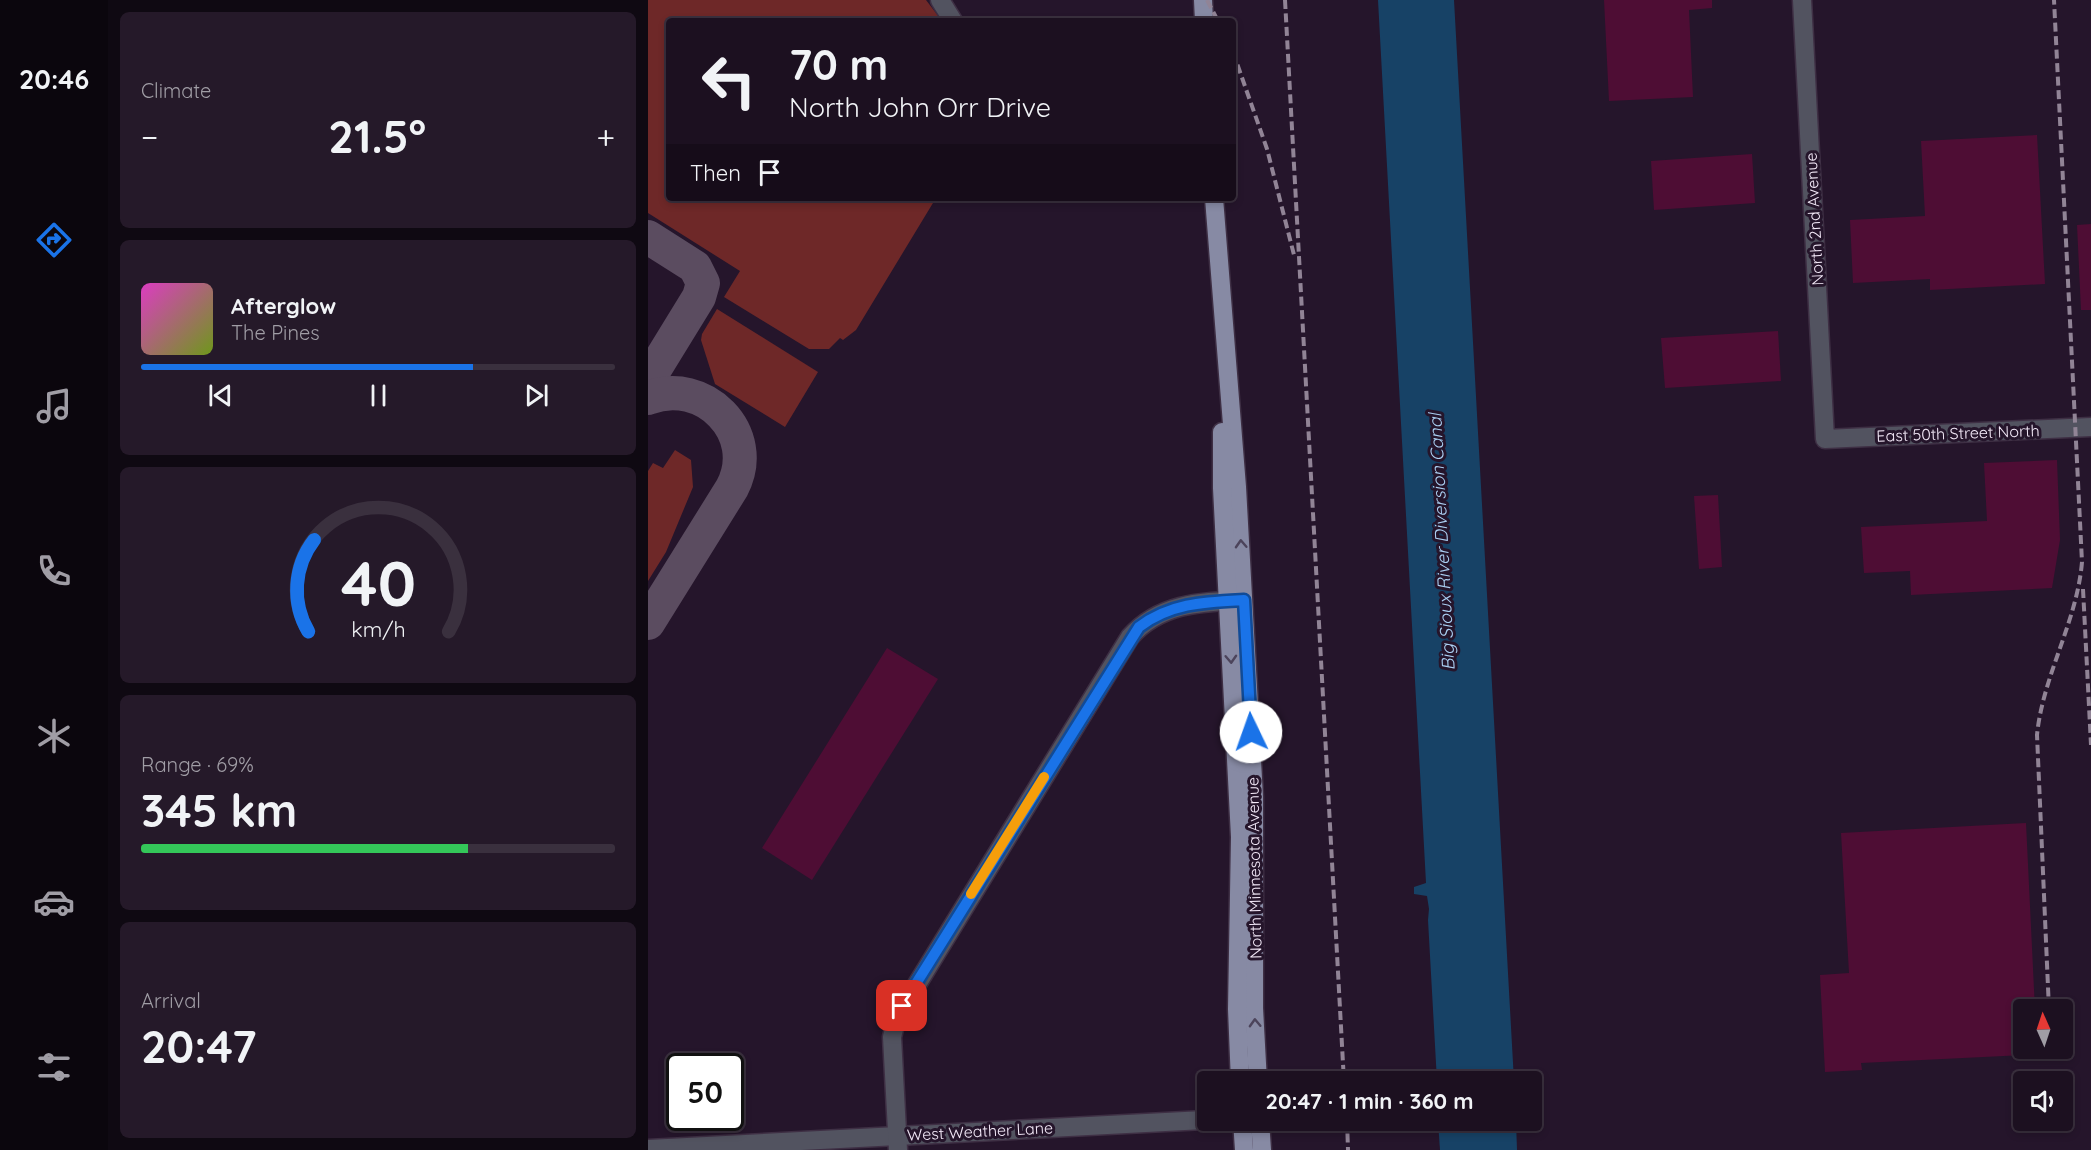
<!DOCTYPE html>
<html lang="en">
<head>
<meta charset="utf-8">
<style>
	body { margin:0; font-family:Quicksand,sans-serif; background:#251929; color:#f1f3f6; height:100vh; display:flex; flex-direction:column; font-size:22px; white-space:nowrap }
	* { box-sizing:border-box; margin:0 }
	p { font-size:20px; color:#a09da5 }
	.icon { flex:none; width:33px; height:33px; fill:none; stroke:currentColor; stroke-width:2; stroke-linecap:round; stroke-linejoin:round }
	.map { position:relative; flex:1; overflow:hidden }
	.panel { display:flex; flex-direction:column; gap:12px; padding:12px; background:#0f0912; width:540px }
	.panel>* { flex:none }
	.top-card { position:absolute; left:18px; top:18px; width:570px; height:183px; border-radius:6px; box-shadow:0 3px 9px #0003,0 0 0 2px #3a303e; background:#1c1020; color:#f1f3f6; overflow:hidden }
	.needle { width:39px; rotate:357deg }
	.buttons { position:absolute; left:1365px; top:999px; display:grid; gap:12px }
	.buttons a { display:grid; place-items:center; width:60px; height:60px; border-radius:6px; background:#1c1020; box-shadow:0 3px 9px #0003,0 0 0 2px #3a303e; font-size:30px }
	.speed { position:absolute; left:18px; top:1053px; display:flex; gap:12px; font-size:30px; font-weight:700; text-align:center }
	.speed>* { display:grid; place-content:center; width:78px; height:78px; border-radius:50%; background:#1c1020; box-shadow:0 3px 9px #0003,0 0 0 2px #3a303e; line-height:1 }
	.speed .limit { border:3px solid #111; border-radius:9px; background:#fff; color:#111 }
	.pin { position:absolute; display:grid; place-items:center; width:51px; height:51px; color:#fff; margin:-26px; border-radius:12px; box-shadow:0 3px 9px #0006 }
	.me { position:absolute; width:66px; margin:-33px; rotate:357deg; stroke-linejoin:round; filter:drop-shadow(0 0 4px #0008) }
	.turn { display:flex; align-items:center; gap:21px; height:126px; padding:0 24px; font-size:27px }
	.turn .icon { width:78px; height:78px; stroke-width:2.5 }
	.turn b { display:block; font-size:42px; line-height:51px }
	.then { display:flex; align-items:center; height:57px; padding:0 24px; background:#0003; gap:12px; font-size:22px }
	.big { font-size:45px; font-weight:700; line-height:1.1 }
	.panel .widget { flex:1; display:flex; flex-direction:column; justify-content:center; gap:9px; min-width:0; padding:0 21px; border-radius:9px; background:#251929 }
	.panel .dial { align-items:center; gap:0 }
	.dial svg { height:156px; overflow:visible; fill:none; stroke:#3a303e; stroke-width:7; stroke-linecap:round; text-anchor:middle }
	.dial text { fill:#f1f3f6; stroke:none }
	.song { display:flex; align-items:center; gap:18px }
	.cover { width:72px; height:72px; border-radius:9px; background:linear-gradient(135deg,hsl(310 70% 55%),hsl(80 70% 35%)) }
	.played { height:6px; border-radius:3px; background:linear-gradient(90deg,#1a73e8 70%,#3a303e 70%) }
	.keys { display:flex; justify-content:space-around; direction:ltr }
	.heat { display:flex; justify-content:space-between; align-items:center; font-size:33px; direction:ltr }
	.charge { height:9px; border-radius:4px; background:linear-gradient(90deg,#34c759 69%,#3a303e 0) }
	.trip { position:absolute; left:549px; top:1071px; width:345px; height:60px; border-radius:6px; background:#1c1020; box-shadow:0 3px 9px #0003,0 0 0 2px #3a303e; font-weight:700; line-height:60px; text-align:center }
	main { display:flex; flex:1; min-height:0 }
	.dock { display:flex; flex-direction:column; width:108px; justify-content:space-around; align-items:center; background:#0b060d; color:#a09da5 }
	.dock .icon { width:42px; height:42px }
	.dock .active { color:#1a73e8 }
	.dock b { font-size:27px; color:#f1f3f6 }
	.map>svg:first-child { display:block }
	.green { fill:#6e2828 }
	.water { fill:#174266 }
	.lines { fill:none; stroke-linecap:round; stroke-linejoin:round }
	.taxiway { stroke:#5b4c60; stroke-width:34 }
	.building { fill:#4e0d34 }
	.minor-casing { stroke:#3e2f44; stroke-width:21 }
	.major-casing { stroke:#3e2f44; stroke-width:21 }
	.minor { stroke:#525360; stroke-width:18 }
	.major { stroke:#878aa4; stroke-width:18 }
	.rail { stroke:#918496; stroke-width:4; stroke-dasharray:9 4.5; stroke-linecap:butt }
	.oneway { stroke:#4c445b }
	.route-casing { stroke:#114b97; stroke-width:15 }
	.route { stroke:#1a73e8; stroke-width:10 }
	.slow { stroke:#f59e0b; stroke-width:10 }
	.labels { text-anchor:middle; stroke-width:6; stroke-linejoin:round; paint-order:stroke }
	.street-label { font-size:16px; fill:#f5ebfa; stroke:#25152b }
	.water-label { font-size:18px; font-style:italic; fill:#abd0f3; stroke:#25152b }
</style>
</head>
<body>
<main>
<nav class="dock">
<b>20:46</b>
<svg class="icon active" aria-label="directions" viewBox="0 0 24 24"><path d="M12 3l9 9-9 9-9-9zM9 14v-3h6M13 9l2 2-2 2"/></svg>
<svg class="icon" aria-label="music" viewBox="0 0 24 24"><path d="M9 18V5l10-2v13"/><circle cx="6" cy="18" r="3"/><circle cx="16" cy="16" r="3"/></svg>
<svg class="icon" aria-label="phone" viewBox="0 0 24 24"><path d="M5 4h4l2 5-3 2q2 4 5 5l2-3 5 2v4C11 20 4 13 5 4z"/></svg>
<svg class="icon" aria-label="climate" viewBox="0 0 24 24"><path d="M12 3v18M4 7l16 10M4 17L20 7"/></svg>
<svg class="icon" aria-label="car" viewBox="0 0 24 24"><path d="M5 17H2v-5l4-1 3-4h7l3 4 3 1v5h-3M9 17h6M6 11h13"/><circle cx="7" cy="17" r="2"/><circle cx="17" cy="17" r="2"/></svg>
<svg class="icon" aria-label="filters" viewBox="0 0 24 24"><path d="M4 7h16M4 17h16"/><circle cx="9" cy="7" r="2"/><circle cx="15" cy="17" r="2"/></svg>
</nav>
<section class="panel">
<div class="widget"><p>Climate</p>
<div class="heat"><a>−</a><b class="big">21.5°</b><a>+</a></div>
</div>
<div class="widget">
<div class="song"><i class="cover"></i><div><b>Afterglow</b><p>The Pines</p></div></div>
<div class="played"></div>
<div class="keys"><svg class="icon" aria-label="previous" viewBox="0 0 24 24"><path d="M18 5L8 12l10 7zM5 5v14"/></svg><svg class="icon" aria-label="pause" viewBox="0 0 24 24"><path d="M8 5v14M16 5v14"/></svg><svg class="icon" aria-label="next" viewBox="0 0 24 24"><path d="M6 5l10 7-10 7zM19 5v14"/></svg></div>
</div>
<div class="widget dial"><svg viewBox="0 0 100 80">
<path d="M14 69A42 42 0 1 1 86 69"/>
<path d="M14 69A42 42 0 0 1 17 22" stroke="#1a73e8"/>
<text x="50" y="56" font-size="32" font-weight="700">40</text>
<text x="50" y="72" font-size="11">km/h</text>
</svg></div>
<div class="widget"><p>Range · 69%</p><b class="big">345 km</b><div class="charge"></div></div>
<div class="widget"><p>Arrival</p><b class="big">20:47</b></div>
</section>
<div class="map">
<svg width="1443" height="1150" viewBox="0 0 1443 1150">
	<rect width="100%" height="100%" fill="#25152b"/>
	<g class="green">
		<polygon points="0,0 278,0 294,21 21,21 21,198 288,198 208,330 195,340 192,338 181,349 161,349 76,297 92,271 0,213"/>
		<polygon points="69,309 170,372 137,427 67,384 53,340 54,334"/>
		<polygon points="27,450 43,460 45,487 18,552 0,581 0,471 5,463 15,468"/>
	</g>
	<g class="water">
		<polygon points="730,0 806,0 866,1081 789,1081 780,920 781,909 779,896 766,894 766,887 778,883"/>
		<polygon points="790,1121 868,1121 869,1150 792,1150"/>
	</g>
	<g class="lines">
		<g class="taxiway">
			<polyline points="0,237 47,267 55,283 51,297 0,380"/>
			<path d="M0,398C55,376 113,433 84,488L0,623"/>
		</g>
	</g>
	<g class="building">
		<polygon points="956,0 1064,0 1064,8 1041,10 1045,97 961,101"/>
		<polygon points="1389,135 1397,284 1282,290 1282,279 1205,283 1202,220 1277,216 1273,141"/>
		<polygon points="1104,154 1107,203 1006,210 1003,161"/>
		<polygon points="1443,224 1443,310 1433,310 1429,225"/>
		<polygon points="1130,331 1133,381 1017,388 1013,338"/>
		<polygon points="1409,460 1412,540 1404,588 1263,595 1262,571 1216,573 1213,527 1339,521 1336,463"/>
		<polygon points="1070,495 1074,567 1051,569 1046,496"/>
		<polygon points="239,648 290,679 164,880 114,848"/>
		<polygon points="1378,823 1387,1010 1376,1010 1376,1055 1213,1063 1214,1070 1177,1072 1172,975 1201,973 1193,833"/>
		<polygon points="1426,1032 1427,1052 1414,1053 1414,1033"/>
	</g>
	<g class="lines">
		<defs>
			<g id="minor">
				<polyline points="292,0 305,21"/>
				<polyline points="1154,0 1177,439 1443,427"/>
				<polyline points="0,1149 556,1120"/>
				<path d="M250,1150L244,1037L249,1017L482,637C512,603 553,602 595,600"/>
			</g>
			<g id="major">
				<polyline points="555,0 556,21"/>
				<polyline points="566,198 589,487 606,797 606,1008 610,1082"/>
				<polyline points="574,432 574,488 592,837 589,1009 592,1082"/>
				<polyline points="594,1120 596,1150"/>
				<polyline points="612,1120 614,1150"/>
			</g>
		</defs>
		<use href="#minor" class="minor-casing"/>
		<use href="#major" class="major-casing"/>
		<use href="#minor" class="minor"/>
		<use href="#major" class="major"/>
		<g class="rail">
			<polyline points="559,0 570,21"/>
			<polyline points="637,0 696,1082"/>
			<polyline points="585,52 619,149 646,255"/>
			<polyline points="1435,589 1443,745"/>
			<path d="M1401,1010L1389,735C1395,675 1429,622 1434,562L1406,0"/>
			<polyline points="699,1120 700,1150"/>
		</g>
	</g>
	<defs><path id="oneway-chevron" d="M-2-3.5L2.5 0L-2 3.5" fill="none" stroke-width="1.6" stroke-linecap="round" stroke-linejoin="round" transform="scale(1.5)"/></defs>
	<g class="oneway">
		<use href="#oneway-chevron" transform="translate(593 544) rotate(-93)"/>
		<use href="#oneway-chevron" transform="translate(583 659) rotate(87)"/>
		<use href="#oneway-chevron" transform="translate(607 1023) rotate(-92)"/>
	</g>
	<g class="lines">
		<defs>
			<path id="route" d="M254,1006L491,627C522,603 557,602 596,600L603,732"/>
		</defs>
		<use href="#route" class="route-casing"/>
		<use href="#route" class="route"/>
		<polyline class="slow" points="323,894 396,777"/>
	</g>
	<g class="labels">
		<g class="street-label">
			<text transform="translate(1166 219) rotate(-93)" y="6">North 2nd Avenue</text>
			<text transform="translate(1310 433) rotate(-2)" y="6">East 50th Street North</text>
			<text transform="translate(606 868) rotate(-91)" y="6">North Minnesota Avenue</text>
			<text transform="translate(332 1131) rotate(-3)" y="6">West Weather Lane</text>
		</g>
		<g class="water-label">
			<text transform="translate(794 542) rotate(-93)" y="6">Big Sioux River Diversion Canal</text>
		</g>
	</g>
</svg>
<div class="buttons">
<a><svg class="needle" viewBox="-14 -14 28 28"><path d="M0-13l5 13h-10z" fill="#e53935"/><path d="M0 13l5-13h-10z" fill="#a09da5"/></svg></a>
<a><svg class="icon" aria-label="sound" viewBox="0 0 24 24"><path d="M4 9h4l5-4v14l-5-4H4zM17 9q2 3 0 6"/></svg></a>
</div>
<div class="speed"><div class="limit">50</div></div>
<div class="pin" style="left:254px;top:1006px;background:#d93025"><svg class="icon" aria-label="arrive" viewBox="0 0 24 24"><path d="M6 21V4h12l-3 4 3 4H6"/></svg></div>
<svg class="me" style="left:603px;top:732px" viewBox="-20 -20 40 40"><circle r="19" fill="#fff"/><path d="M0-13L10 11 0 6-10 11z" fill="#1a73e8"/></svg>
<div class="trip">20:47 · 1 min · 360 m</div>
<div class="top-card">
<div class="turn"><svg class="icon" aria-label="left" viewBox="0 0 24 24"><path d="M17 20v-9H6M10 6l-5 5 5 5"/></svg><div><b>70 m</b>North John Orr Drive</div></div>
<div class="then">Then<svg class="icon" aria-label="arrive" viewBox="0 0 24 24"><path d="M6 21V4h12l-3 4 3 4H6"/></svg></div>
</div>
</div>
</main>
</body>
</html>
